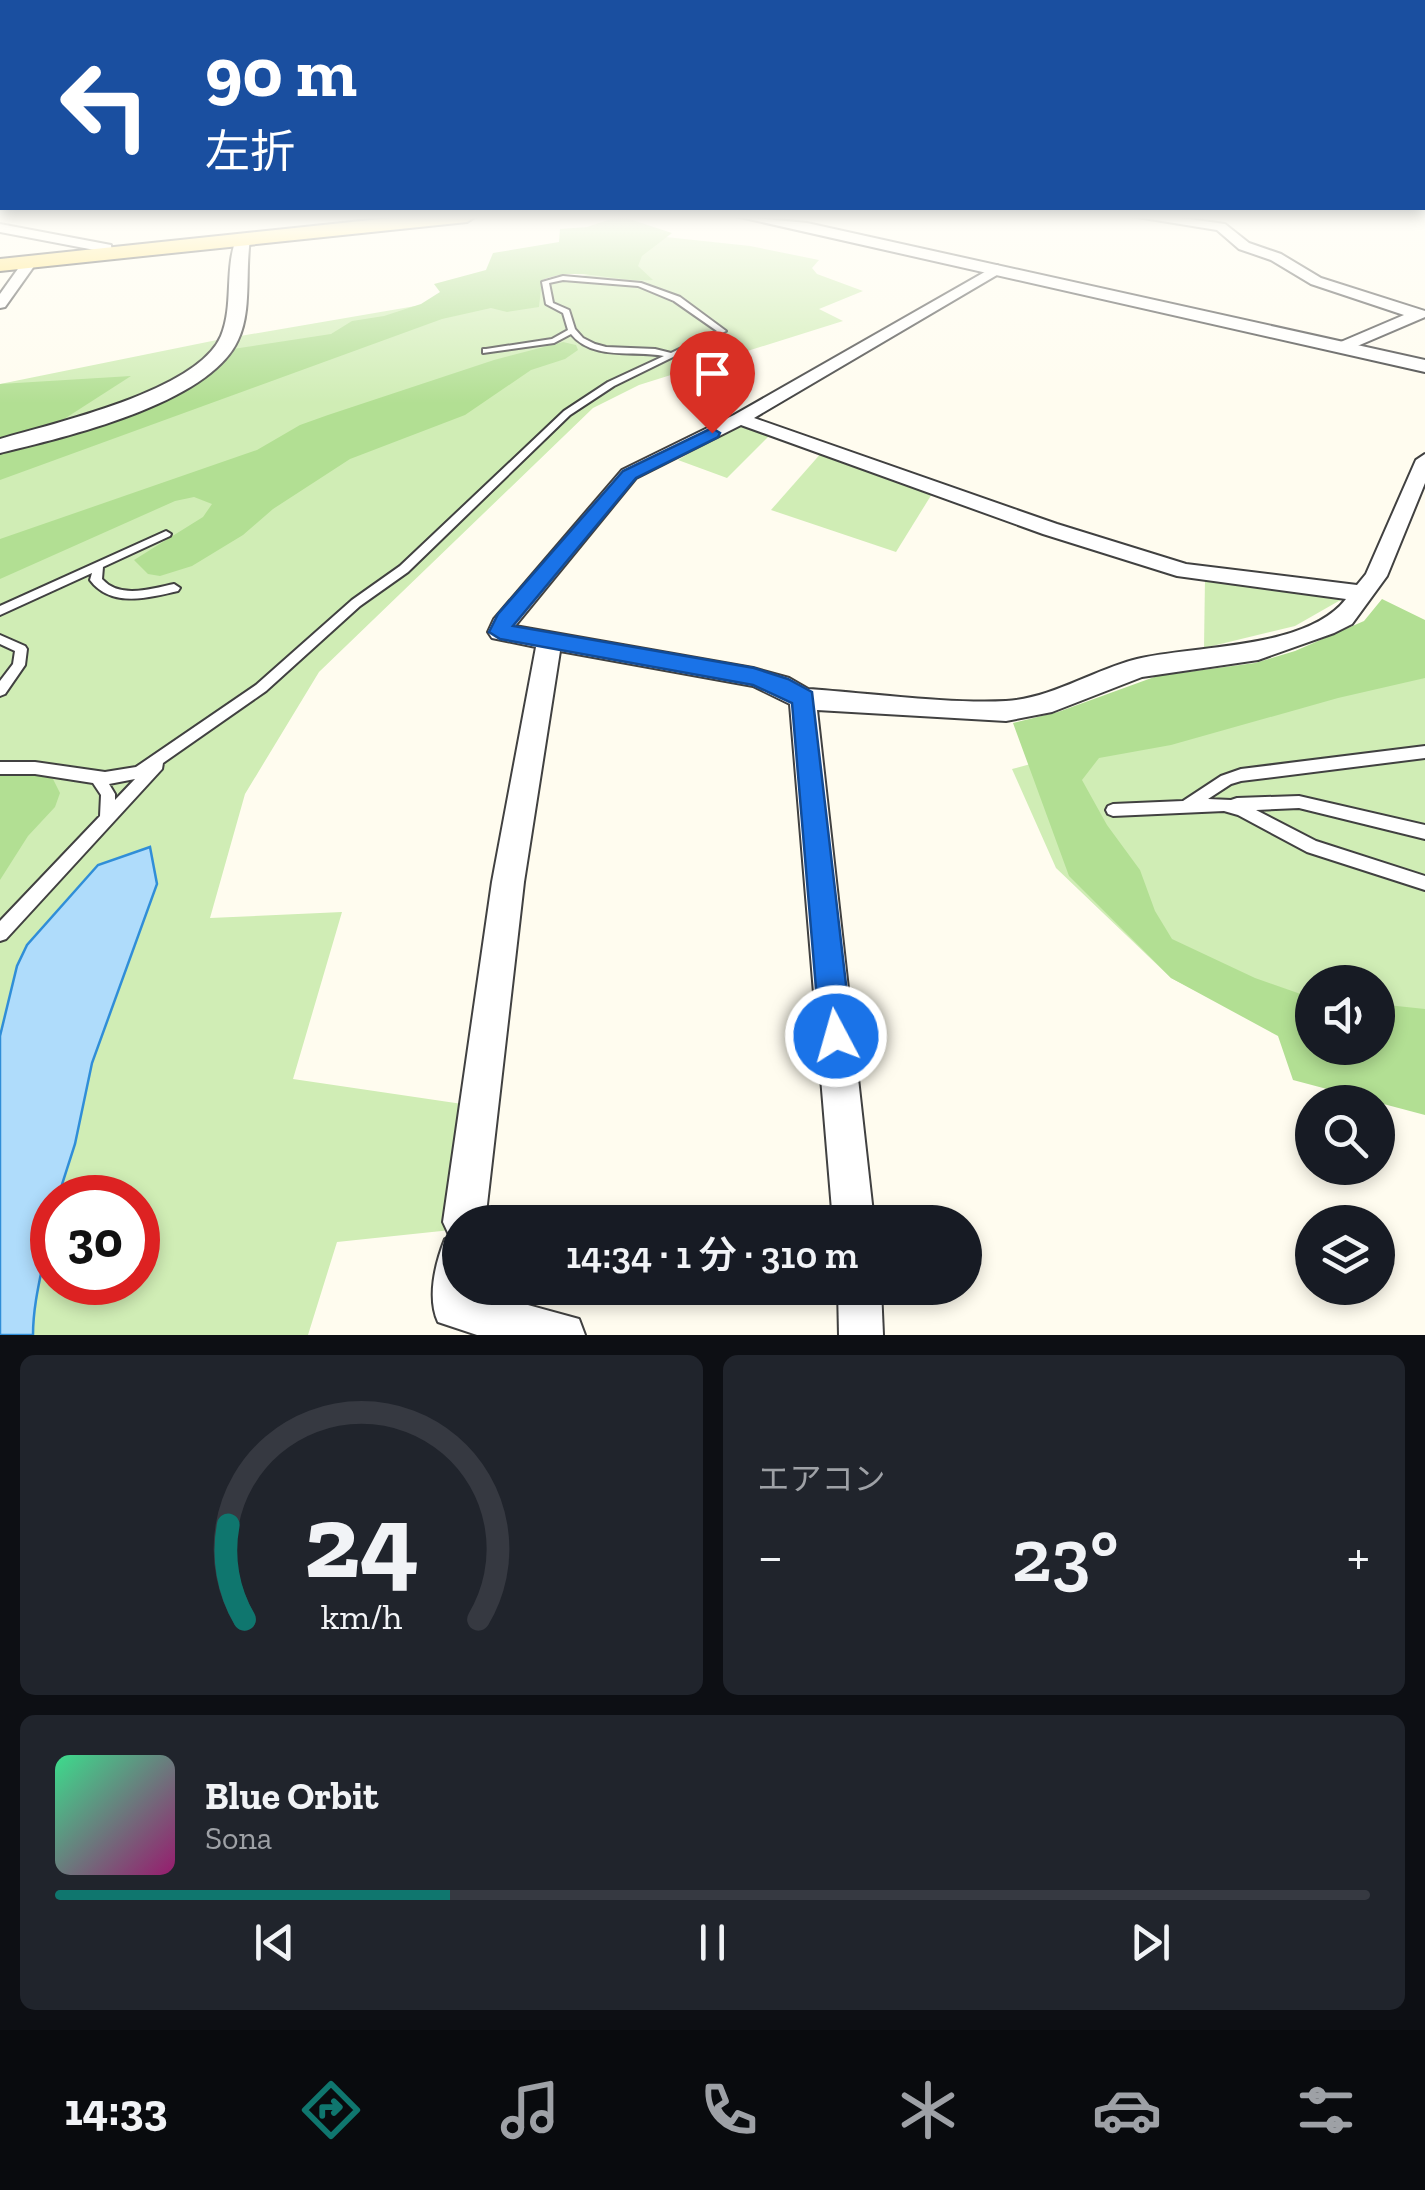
<!DOCTYPE html>
<html lang="ja">
<head>
<meta charset="utf-8">
<style>
	body { margin:0; font-family:"Zilla Slab","Noto Sans JP",serif; background:#20242c; color:#f1f3f6; height:100vh; display:flex; flex-direction:column; font-size:38px; white-space:nowrap }
	* { box-sizing:border-box; margin:0 }
	p { font-size:32px; color:#9ea1a6 }
	.icon { flex:none; width:55px; height:55px; fill:none; stroke:currentColor; stroke-width:2; stroke-linecap:round; stroke-linejoin:round }
	.map { position:relative; height:1335px; overflow:hidden }
	.panel { display:flex; flex-direction:column; gap:20px; padding:20px; background:#0d0f14; flex:1 }
	.panel>* { flex:none }
	.hud { position:absolute; left:0px; top:0px; width:1425px; height:210px; box-shadow:0 5px 15px #0003; background:#1a4fa0; color:#fff; overflow:hidden }
	.controls { position:absolute; left:1295px; top:965px; display:grid; gap:20px }
	.controls a { display:grid; place-items:center; width:100px; height:100px; border-radius:50%; background:#171b24; box-shadow:0 5px 15px #0003; font-size:50px }
	.speed { position:absolute; left:30px; top:1175px; display:flex; gap:20px; font-size:50px; font-weight:700; text-align:center }
	.speed>* { display:grid; place-content:center; width:130px; height:130px; border-radius:50%; background:#171b24; box-shadow:0 5px 15px #0003; line-height:1 }
	.speed .limit { border:15px solid #d22; background:#fff; color:#111 }
	.pin { position:absolute; display:grid; place-items:center; width:85px; height:85px; color:#fff; margin:-102px -42px; border-radius:50% 50% 50% 0; rotate:-45deg; box-shadow:0 0 10px #0007 }
	.pin .icon { rotate:45deg }
	.me { position:absolute; width:110px; margin:-55px; rotate:354deg; stroke-linejoin:round; filter:drop-shadow(0 0 8px #0008) }
	.turn { display:flex; align-items:center; gap:35px; height:210px; padding:0 40px; font-size:45px }
	.turn .icon { width:130px; height:130px; stroke-width:2.5 }
	.turn b { display:block; font-size:70px; line-height:85px }
	.big { font-size:75px; font-weight:600; line-height:1.1 }
	.panel .widget { flex:1; display:flex; flex-direction:column; justify-content:center; gap:15px; min-width:0; padding:0 35px; border-radius:15px; background:#20242c }
	.panel .dial { align-items:center; gap:0 }
	.dial svg { height:260px; overflow:visible; fill:none; stroke:#363941; stroke-width:7; stroke-linecap:round; text-anchor:middle }
	.dial text { fill:#f1f3f6; stroke:none }
	.song { display:flex; align-items:center; gap:30px }
	.cover { width:120px; height:120px; border-radius:15px; background:linear-gradient(135deg,hsl(150 70% 55%),hsl(320 70% 35%)) }
	.played { height:10px; border-radius:5px; background:linear-gradient(90deg,#0f766e 30%,#363941 30%) }
	.keys { display:flex; justify-content:space-around; direction:ltr }
	.heat { display:flex; justify-content:space-between; align-items:center; font-size:55px; direction:ltr }
	.panel .tiles { flex:1; display:grid; gap:20px; grid-template-columns:1fr 1fr }
	.widget:last-child { grid-column:span 2 }
	.trip { position:absolute; left:442px; top:1205px; width:540px; height:100px; border-radius:50px; background:#171b24; box-shadow:0 5px 15px #0003; font-weight:600; line-height:100px; text-align:center }
	.menu { display:flex; height:160px; justify-content:space-around; align-items:center; background:#090b0e; color:#9ea1a6 }
	.menu .icon { width:70px; height:70px }
	.menu .selected { color:#0f766e }
	.menu b { font-size:45px; color:#f1f3f6 }
	.map>svg:first-child { display:block }
	.green { fill:#d0edb5; fill-rule:evenodd }
	.forest { fill:#b2df93 }
	.water { fill:#afdcfb; stroke:#308ed8; stroke-width:2.5 }
	.lines { fill:none; stroke-linecap:round; stroke-linejoin:round }
	.service-casing { stroke:#414141; stroke-width:4 }
	.minor-casing { stroke:#414141; stroke-width:4 }
	.tertiary-casing { stroke:#414141; stroke-width:4 }
	.primary-casing { stroke:#1f1f1f; stroke-width:4 }
	.service { fill:#fff; fill-rule:evenodd }
	.minor { fill:#fff; fill-rule:evenodd }
	.tertiary { fill:#fff; fill-rule:evenodd }
	.primary { fill:#ffde5f; fill-rule:evenodd }
	.route { fill:#1a73e8; stroke:#114b97; stroke-width:2.5 }
</style>
</head>
<body>
<div class="map">
<svg width="1425" height="1335" viewBox="0 0 1425 1335">
	<rect width="100%" height="100%" fill="#fffcef"/>
	<g class="green">
		<path d="M666,237L750,246L819,260L812,268L817,274L863,291L819,309L843,321L639,385L593,408L319,672L245,794L210,918L342,912L293,1079L469,1105L451,1230L337,1242L308,1335H0V384L217,340L567,280L605,270ZM52,1198H138V1282H52Z"/>
		<polygon points="738,424 771,434 727,478 678,460"/>
		<polygon points="823,451 935,489 896,552 771,510"/>
		<polygon points="1205,578 1351,594 1295,626 1204,648"/>
		<polygon points="1425,674 1425,1039 1378,1038 1378,982 1312,982 1312,1037 1233,1010 1171,978 1056,868 1012,769 1223,712"/>
	</g>
	<g class="forest">
		<path d="M620,216L672,233L642,256L638,266L653,280C614,283 578,265 542,280L539,307L507,312L491,308L442,319L0,480V451C72,427 182,407 233,349L331,334L352,321L384,316L421,304L440,292L434,284L486,270L493,253L559,242L560,229L587,227Z"/>
		<polygon points="563,342 576,345 578,350 565,359 531,370 465,415 350,459 273,509 243,535 192,566 160,576 148,574 134,560 203,517 212,504 194,497 175,501 0,579 0,539 257,450 300,425 328,415 494,360"/>
		<polygon points="131,376 61,421 0,440 0,384"/>
		<polygon points="1382,599 1425,620 1425,678 1338,698 1171,745 1099,758 1082,780 1107,825 1140,870 1155,911 1172,939 1255,978 1312,998 1312,1048 1378,1048 1378,1004 1425,1009 1425,1115 1293,1080 1278,1036 1171,978 1069,876 1013,723 1058,712 1157,676 1255,663 1295,651 1364,621"/>
		<polygon points="34,770 53,779 60,793 55,807 28,836 0,880 0,773"/>
	</g>
	<path class="water" d="M150,847L157,884L92,1063L75,1144L58,1197L52,1198C52,1244 33,1288 33,1335H0V1036L17,966L27,945L98,865Z"/>
	<g class="lines">
		<defs>
			<g id="service">
				<path d="M563,276L641,283L680,297L726,331L614,386L570,415L408,572L360,606L266,691L163,763L162,769L6,939L0,941V921L100,816L101,795L93,783L35,774H0V762H35L105,772L136,767L256,685L352,600L400,566L564,411L608,382L664,356C633,350 593,361 571,334L554,343L483,353V349H486L552,339L568,330L563,313L546,304L542,282ZM563,280L638,286L674,301L717,331L671,353L655,349L606,347L595,344L583,338L575,329L569,310L553,303L549,283ZM135,779L115,800V794L109,784Z"/>
				<path d="M166,531L171,534L170,536L103,567L102,579C120,599 150,589 174,584L180,588L178,591C148,598 111,608 90,580L92,573L0,615V606Z"/>
				<polygon points="0,635 25,646 27,649 25,665 5,694 0,696 0,681 13,664 15,651 0,644"/>
				<polygon points="1425,746 1425,758 1241,781 1231,784 1208,799 1231,800 1237,798 1299,796 1425,825 1425,839 1299,808 1256,810 1316,841 1425,876 1425,890 1307,852 1238,815 1224,811 1113,816 1108,814 1106,810 1108,806 1113,804 1183,801 1221,776 1241,769"/>
			</g>
			<g id="minor">
				<polygon points="1131,216 1167,216 1225,224 1249,243 1281,254 1321,278 1425,311 1425,317 1348,350 1336,350 1336,344 1404,315 1311,284 1271,260 1239,249 1217,230"/>
				<polygon points="0,224 111,245 112,253 106,257 100,251 0,232"/>
				<polygon points="25,259 37,262 5,307 0,308 0,294"/>
				<path d="M997,265L1004,269L1002,272L754,418L1057,524L1186,564L1357,585L1366,574L1416,460L1425,454V483L1387,576L1352,624L1334,633L1258,660L1142,677L1052,712L1006,721L817,710L874,1222H833L790,704L753,686L560,651L524,882L485,1222H460V1288H477V1291L579,1319L585,1335H477L438,1322C427,1298 435,1264 445,1239L450,1237L443,1222L492,882L536,647L492,638L488,632L494,619L622,470L734,415ZM741,425L1043,534L1177,576L1346,599C1306,650 1195,645 1137,659C1093,670 1053,698 1006,701C946,704 869,693 808,689L789,678L753,668L515,626L636,478Z"/>
				<polygon points="838,1288 881,1288 883,1335 839,1335"/>
			</g>
			<g id="tertiary">
				<polygon points="735,216 807,223 1425,360 1425,372"/>
				<path d="M237,237L250,240C245,271 252,311 238,340C209,404 65,437 0,453V439C54,423 198,391 221,336C234,305 224,268 237,237Z"/>
			</g>
			<polygon id="primary" points="409,216 476,216 467,222 0,271 0,259"/>
		</defs>
		<use href="#service" class="service-casing"/>
		<use href="#minor" class="minor-casing"/>
		<use href="#tertiary" class="tertiary-casing"/>
		<use href="#primary" class="primary-casing"/>
		<use href="#service" class="service"/>
		<use href="#minor" class="minor"/>
		<use href="#tertiary" class="tertiary"/>
		<use href="#primary" class="primary"/>
	</g>
	<linearGradient id="sky" x2="0" y2="1"><stop stop-color="#91c4f0"/><stop offset="0.54" stop-color="#fffef8"/><stop offset="1" stop-color="#fffef8" stop-opacity="0"/></linearGradient>
	<rect width="1425" height="403" fill="url(#sky)"/>
	<polygon class="route" points="712,428 720,433 718,437 636,478 513,626 754,668 788,679 812,692 852,1036 847,1047 836,1052 824,1047 820,1036 792,703 753,685 500,639 489,632 498,614 623,471"/>
</svg>
<div class="controls">
<a><svg class="icon" aria-label="sound" viewBox="0 0 24 24"><path d="M4 9h4l5-4v14l-5-4H4zM17 9q2 3 0 6"/></svg></a>
<a><svg class="icon" aria-label="search" viewBox="0 0 24 24"><circle cx="10" cy="10" r="6"/><path d="M15 15l6 6"/></svg></a>
<a><svg class="icon" aria-label="layers" viewBox="0 0 24 24"><path d="M12 4l9 5-9 5-9-5zM3 14l9 5 9-5"/></svg></a>
</div>
<div class="speed"><div class="limit">30</div></div>
<div class="pin" style="left:712px;top:433px;background:#d93025"><svg class="icon" aria-label="arrive" viewBox="0 0 24 24"><path d="M6 21V4h12l-3 4 3 4H6"/></svg></div>
<svg class="me" style="left:836px;top:1036px" viewBox="-20 -20 40 40"><circle r="17" fill="#1a73e8" stroke="#fff" stroke-width="3"/><path d="M0-11L8 9 0 5-8 9z" fill="#fff"/></svg>
<div class="trip">14:34 · 1 分 · 310 m</div>
<div class="hud">
<div class="turn"><svg class="icon" aria-label="left" viewBox="0 0 24 24"><path d="M17 20v-9H6M10 6l-5 5 5 5"/></svg><div><b>90 m</b>左折</div></div>
</div>
</div>
<section class="panel">
<div class="tiles">
<div class="widget dial"><svg viewBox="0 0 100 80">
<path d="M14 69A42 42 0 1 1 86 69"/>
<path d="M14 69A42 42 0 0 1 9 40" stroke="#0f766e"/>
<text x="50" y="56" font-size="32" font-weight="700">24</text>
<text x="50" y="72" font-size="11">km/h</text>
</svg></div>
<div class="widget"><p>エアコン</p>
<div class="heat"><a>−</a><b class="big">23°</b><a>+</a></div>
</div>
<div class="widget">
<div class="song"><i class="cover"></i><div><b>Blue Orbit</b><p>Sona</p></div></div>
<div class="played"></div>
<div class="keys"><svg class="icon" aria-label="previous" viewBox="0 0 24 24"><path d="M18 5L8 12l10 7zM5 5v14"/></svg><svg class="icon" aria-label="pause" viewBox="0 0 24 24"><path d="M8 5v14M16 5v14"/></svg><svg class="icon" aria-label="next" viewBox="0 0 24 24"><path d="M6 5l10 7-10 7zM19 5v14"/></svg></div>
</div>
</div>
</section>
<nav class="menu">
<b>14:33</b>
<svg class="icon selected" aria-label="directions" viewBox="0 0 24 24"><path d="M12 3l9 9-9 9-9-9zM9 14v-3h6M13 9l2 2-2 2"/></svg>
<svg class="icon" aria-label="music" viewBox="0 0 24 24"><path d="M9 18V5l10-2v13"/><circle cx="6" cy="18" r="3"/><circle cx="16" cy="16" r="3"/></svg>
<svg class="icon" aria-label="phone" viewBox="0 0 24 24"><path d="M5 4h4l2 5-3 2q2 4 5 5l2-3 5 2v4C11 20 4 13 5 4z"/></svg>
<svg class="icon" aria-label="climate" viewBox="0 0 24 24"><path d="M12 3v18M4 7l16 10M4 17L20 7"/></svg>
<svg class="icon" aria-label="car" viewBox="0 0 24 24"><path d="M5 17H2v-5l4-1 3-4h7l3 4 3 1v5h-3M9 17h6M6 11h13"/><circle cx="7" cy="17" r="2"/><circle cx="17" cy="17" r="2"/></svg>
<svg class="icon" aria-label="filters" viewBox="0 0 24 24"><path d="M4 7h16M4 17h16"/><circle cx="9" cy="7" r="2"/><circle cx="15" cy="17" r="2"/></svg>
</nav>
</body>
</html>
